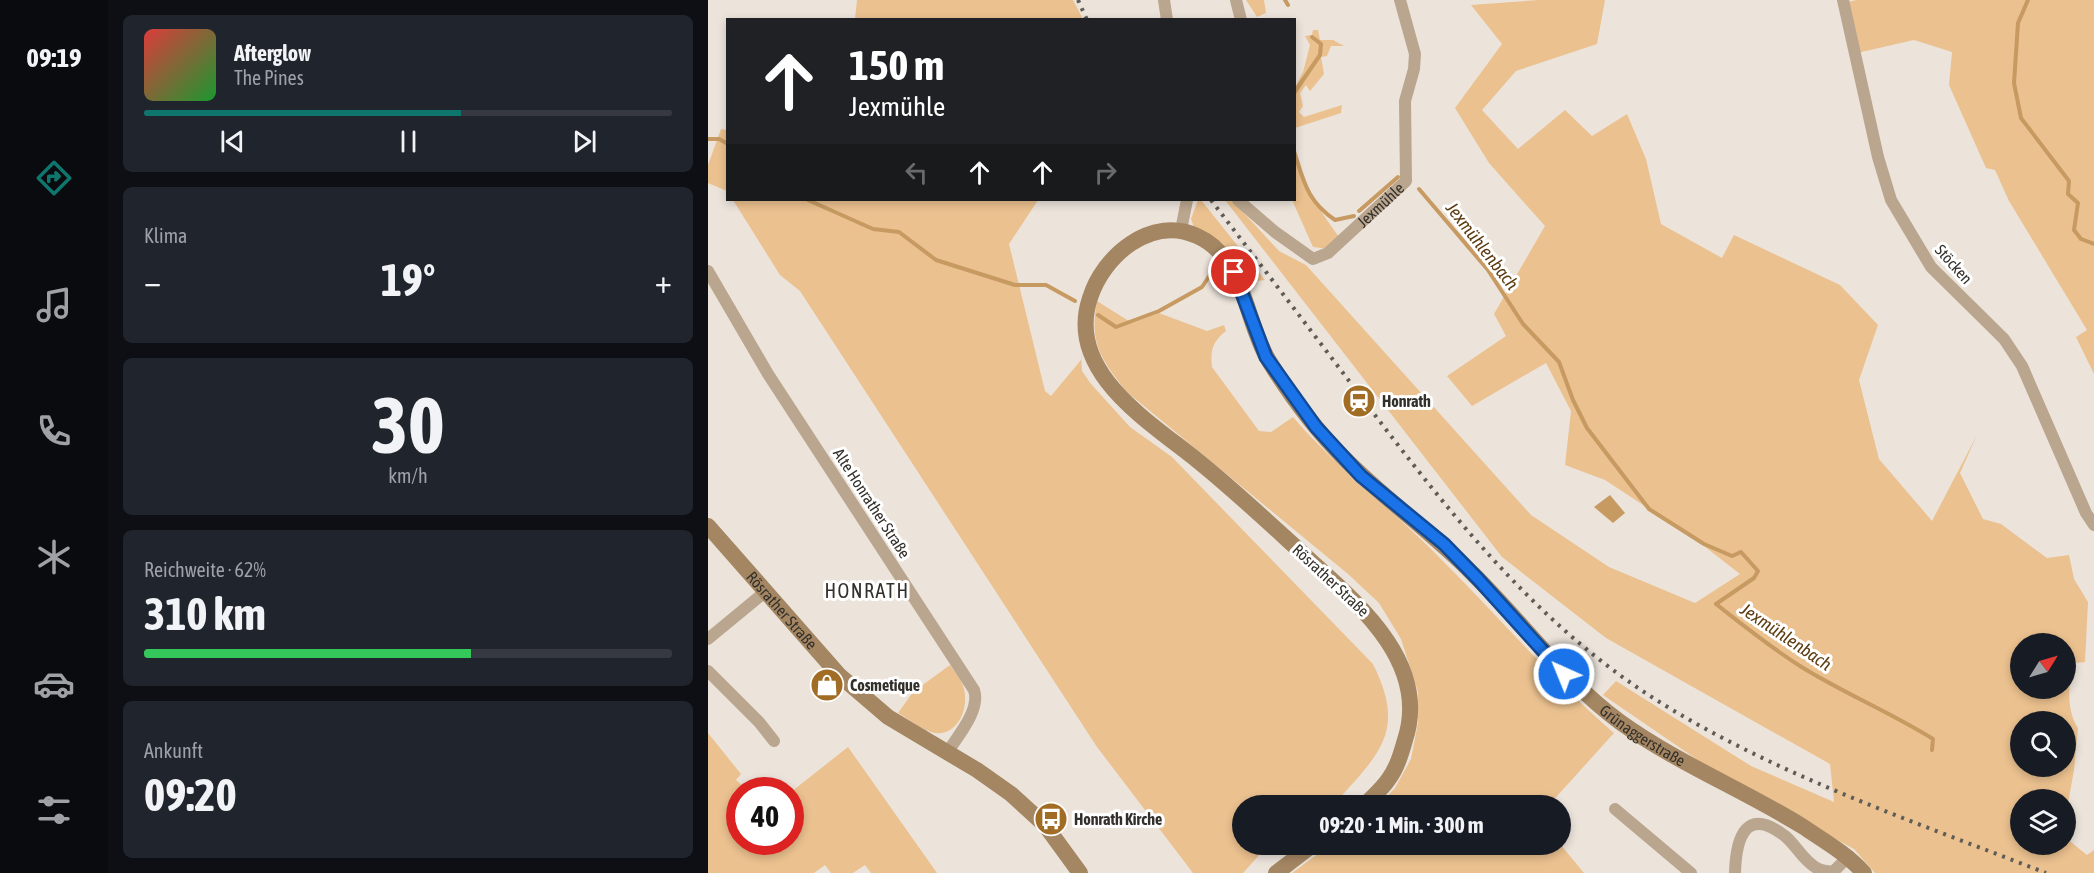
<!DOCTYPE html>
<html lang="de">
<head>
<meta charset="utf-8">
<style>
	body { margin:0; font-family:"Asap Condensed",sans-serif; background:#20242c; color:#f1f3f6; height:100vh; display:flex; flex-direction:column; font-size:22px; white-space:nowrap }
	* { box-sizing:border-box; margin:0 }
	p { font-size:20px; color:#9ea1a6 }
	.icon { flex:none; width:33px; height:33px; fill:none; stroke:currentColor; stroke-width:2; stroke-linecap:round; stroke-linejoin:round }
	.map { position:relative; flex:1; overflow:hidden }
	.side { display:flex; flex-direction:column; gap:15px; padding:15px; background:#0d0f14; width:600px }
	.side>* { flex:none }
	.hud { position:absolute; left:18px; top:18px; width:570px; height:183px; border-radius:0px; box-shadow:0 3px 9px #0003; background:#202124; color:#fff; overflow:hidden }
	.needle { width:39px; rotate:53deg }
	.controls { position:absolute; left:1302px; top:633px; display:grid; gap:12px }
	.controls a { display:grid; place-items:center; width:66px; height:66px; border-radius:50%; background:#171b24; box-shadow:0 3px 9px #0003; font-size:30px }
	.speed { position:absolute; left:18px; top:777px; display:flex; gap:12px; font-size:30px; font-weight:700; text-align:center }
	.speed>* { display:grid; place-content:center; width:78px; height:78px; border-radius:50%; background:#171b24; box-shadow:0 3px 9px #0003; line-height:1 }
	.speed .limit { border:9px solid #d22; background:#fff; color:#111 }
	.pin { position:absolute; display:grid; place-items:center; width:51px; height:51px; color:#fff; margin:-26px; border:3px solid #fff; border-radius:50%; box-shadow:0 2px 6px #0007 }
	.me { position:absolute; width:66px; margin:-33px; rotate:316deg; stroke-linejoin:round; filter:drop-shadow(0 0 4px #0008) }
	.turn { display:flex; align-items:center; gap:21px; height:126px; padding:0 24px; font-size:27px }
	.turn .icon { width:78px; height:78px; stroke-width:2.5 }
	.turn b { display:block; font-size:42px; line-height:51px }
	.lanes { display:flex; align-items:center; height:57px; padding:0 24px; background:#0003; justify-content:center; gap:30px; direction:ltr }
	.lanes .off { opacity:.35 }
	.big { font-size:45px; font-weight:700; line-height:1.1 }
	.side .card { flex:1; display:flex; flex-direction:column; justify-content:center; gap:9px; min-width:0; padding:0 21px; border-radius:9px; background:#20242c }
	.side .dial { align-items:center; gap:0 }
	.dial b { font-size:78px; line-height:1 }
	.song { display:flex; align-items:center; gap:18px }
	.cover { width:72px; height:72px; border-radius:9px; background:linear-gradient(135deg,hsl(0 70% 55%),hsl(130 70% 35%)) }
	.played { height:6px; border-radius:3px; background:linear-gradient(90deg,#0f766e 60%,#363941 60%) }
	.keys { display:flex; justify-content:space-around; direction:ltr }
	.heat { display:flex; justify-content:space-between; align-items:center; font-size:33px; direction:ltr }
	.charge { height:9px; border-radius:4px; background:linear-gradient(90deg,#34c759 62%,#363941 0) }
	.trip { position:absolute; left:524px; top:795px; width:339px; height:60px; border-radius:30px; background:#171b24; box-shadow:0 3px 9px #0003; font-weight:700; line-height:60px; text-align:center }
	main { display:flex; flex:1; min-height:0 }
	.dock { display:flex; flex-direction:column; width:108px; justify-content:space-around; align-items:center; background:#090b0e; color:#9ea1a6 }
	.dock .icon { width:42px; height:42px }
	.dock .current { color:#0f766e }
	.dock b { font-size:27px; color:#f1f3f6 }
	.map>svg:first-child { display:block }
	.green { fill:#ebc18f; fill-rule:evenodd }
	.water { fill:#c79a62 }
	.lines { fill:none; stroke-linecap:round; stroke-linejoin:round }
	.stream { stroke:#c79a62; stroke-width:4 }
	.street { stroke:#baa68e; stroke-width:12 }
	.secondary { stroke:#a48662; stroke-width:16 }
	.rail { stroke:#5f5b56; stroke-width:4; stroke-dasharray:3 6; stroke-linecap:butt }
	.route-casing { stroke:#114b97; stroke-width:15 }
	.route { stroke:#1a73e8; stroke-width:10 }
	.labels { text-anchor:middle; stroke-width:6; stroke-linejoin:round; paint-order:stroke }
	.street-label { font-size:16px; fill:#33302c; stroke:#fff }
	.poi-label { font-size:16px; font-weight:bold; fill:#33302c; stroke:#fff; text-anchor:start }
	.water-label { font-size:18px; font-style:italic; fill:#5c3c10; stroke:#fff }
	.quarter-label { font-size:20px; letter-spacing:1.5px; fill:#33302c; stroke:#fff }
</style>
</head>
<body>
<main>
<nav class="dock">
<b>09:19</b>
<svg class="icon current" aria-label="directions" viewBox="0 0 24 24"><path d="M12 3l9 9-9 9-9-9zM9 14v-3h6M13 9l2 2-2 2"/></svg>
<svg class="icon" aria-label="music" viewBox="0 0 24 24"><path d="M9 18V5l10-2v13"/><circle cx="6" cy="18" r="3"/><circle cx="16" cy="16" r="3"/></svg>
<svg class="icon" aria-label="phone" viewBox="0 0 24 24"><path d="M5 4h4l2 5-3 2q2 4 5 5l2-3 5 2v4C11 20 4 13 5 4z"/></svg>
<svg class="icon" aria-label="climate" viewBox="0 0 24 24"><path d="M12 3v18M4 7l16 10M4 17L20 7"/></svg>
<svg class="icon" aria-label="car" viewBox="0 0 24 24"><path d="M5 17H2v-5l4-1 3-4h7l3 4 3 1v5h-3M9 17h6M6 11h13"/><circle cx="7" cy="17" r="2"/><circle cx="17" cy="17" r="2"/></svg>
<svg class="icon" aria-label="filters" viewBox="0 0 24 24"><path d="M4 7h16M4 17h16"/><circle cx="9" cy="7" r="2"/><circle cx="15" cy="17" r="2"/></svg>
</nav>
<section class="side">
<div class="card">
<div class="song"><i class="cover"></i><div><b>Afterglow</b><p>The Pines</p></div></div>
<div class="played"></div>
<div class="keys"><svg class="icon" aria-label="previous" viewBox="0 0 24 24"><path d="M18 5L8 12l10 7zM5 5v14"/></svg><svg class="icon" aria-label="pause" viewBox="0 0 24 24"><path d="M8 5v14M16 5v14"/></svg><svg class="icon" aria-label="next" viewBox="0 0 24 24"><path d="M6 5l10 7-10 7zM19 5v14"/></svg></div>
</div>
<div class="card"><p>Klima</p>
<div class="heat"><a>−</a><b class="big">19°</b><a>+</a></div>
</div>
<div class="card dial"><b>30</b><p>km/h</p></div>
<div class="card"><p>Reichweite · 62%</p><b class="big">310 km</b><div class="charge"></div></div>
<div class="card"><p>Ankunft</p><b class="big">09:20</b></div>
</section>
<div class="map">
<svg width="1386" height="873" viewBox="0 0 1386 873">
	<rect width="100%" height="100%" fill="#ece4db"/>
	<g class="green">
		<polygon points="149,0 365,0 375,19 147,19"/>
		<polygon points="538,0 556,0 558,13 549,17"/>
		<path d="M831,0H897L889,44L808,71L774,110L810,149L857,110L884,136L919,114L938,159L953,224L1014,258L1026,235L1132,285L1170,325L1151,380L1171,459L1224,521L1269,435L1252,473L1275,519L1293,524L1339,558L1361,555L1366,579L1380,602L1377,662L1366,663C1360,682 1358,710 1370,728L1366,770L1358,815V800H1312V844H1358V838L1379,855L1386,850V873H1167L1146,849L1016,778L895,695L908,681L1043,766L1126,802L1122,764L898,638L794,557L517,200H524L571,251L598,265L823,515L901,567L987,603L1032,574L987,539L897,480L857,465L863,411L838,363L764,406L739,376L798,336L786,314L837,226L781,163L747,108L794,44L763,5ZM1312,644H1358V688H1312ZM1312,722H1358V766H1312Z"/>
		<polygon points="1149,0 1386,0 1386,374 1368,337 1379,330 1301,201 1287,170 1278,168 1241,85 1244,52 1206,40 1149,53 1139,2"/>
		<polygon points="605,30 610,30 612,40 625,40 636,46 623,46 619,56 613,57 616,74 602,91 598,85 592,93 595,106 591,112 596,117 634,105 633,113 587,128 587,87 595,72 602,45 597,36 604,35"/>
		<polygon points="13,129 19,130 19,191 0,183 0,165"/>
		<path d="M587,151C596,184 610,209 631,237L620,249L605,247L584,200H586Z"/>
		<path d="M25,200H330L301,244L337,391L343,396L373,360V352L374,371L383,384L422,427L464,457L665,664C698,730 673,752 629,801L623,806H534V844L566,845L553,853L535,873H485L389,747L92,291L72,275Z"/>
		<polygon points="490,200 493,200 557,280 549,281 514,243 486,227 483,219"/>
		<path d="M389,301L424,323L451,313L499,331L516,325L518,331C505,341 502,350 504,367L551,431L563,432L585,417C627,466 677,504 723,549C785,610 840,676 906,733L841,805H671L687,788L703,759L710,723V692L693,639L671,603L640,574L419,392C393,359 381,344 389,301Z"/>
		<path d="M242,665C247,672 254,680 256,689C261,708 250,736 227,733C215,731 201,719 190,713L205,692Z"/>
		<polygon points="0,733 33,774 28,780 39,790 32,790 32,842 82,842 83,792 140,747 229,873 163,873 157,865 145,873 123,873 117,865 106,873 0,873"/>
		<polygon points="852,844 876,873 584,873 622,845"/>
	</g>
	<polygon class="water" points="902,495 917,513 905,523 886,507"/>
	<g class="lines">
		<g class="stream">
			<polyline points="577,0 580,5"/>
			<polyline points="1320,0 1310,23 1306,83 1313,118 1361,181 1360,194 1370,203 1366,230 1373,239 1386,244"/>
			<polyline points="586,93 612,55 613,44 604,37"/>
			<polyline points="0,139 11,139 20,144"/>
			<path d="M586,151C596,182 599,201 627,220L646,216"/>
			<path d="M711,189L780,270L815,324L851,362L865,400L879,428L941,509L996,544L1024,556L1033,552L1050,571L1046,578L1008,604C1036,626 1062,647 1092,666C1135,693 1182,712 1225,739L1224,750"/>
			<polyline points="100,200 165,229 191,232 228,260 307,285 338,285 367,301"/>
			<polyline points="651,211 690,177"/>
			<polyline points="390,315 408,327 451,311 494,287 508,266"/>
		</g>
		<g class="street">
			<polyline points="456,0 459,20"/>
			<polyline points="528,0 533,20"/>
			<polyline points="1135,0 1170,157 1183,200 1223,267 1296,339 1314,366 1378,513 1386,525"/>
			<path id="s1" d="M530,200L567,232L605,259L620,253L698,181L697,101L706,69L707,54L692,0"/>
			<polyline points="473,230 479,200"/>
			<path d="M0,271L60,374L266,690C273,710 249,737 239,753"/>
			<polyline points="0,639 58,591"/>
			<polyline points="0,671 51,722 66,741"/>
			<polyline points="907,809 983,873"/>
			<path d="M1027,873C1028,837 1038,806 1077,836C1088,845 1094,859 1107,867C1113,871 1118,871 1125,872L1141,856"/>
		</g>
		<g class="secondary">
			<path id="s2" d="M0,526L131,675L180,717L269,770L303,794L337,825L372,873"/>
			<path id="s3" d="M656,806C664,797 674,789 680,780C689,768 693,754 697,740C723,661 646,600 594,553C560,522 526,490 490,461C442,422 357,372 382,298C395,256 443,215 489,236C538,258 536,320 561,361C582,395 607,429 635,457C676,499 724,532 765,574C815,623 855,680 912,722C969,763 1034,789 1094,826C1116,841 1138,853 1156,873"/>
			<polyline points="568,873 606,844"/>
		</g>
		<g class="rail">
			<polyline points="370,0 379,20"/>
			<path d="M503,200C555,268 608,337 660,406C747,520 835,631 958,706C1076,778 1210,823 1338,873"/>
		</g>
	</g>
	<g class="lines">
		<defs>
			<polyline id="route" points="526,272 558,357 608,427 653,476 736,544 770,579 856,674"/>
		</defs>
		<use href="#route" class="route-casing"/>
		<use href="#route" class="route"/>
	</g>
	<defs>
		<symbol id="station-disc" viewBox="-11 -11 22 22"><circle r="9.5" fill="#a16d25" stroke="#fff"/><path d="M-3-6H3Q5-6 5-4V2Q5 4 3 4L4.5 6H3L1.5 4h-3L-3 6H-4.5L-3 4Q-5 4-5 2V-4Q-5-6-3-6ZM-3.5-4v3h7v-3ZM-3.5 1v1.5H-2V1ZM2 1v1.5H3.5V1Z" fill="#fff"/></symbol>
		<symbol id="shop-disc" viewBox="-11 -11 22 22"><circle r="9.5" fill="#a16d25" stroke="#fff"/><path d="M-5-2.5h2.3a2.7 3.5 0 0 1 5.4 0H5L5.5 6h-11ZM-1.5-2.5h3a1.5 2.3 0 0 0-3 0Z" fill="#fff"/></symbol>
		<symbol id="bus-disc" viewBox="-11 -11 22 22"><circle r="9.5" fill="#a16d25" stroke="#fff"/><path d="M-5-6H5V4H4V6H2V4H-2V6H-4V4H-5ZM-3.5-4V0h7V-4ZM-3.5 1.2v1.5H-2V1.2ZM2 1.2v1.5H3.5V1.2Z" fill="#fff"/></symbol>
	</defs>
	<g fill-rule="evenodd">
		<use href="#station-disc" x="632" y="382" width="38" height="38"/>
		<use href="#shop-disc" x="100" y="666" width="38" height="38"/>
		<use href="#bus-disc" x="324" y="800" width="38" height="38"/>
	</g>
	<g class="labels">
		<g class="street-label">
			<text dy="6" stroke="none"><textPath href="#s1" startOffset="183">Jexmühle</textPath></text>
			<text transform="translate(1246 264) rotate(48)" y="6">Stöcken</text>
			<text transform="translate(164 503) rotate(57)" y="6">Alte Honrather Straße</text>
			<text transform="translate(623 580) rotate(43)" y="6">Rösrather Straße</text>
			<text dy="6" stroke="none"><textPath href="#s2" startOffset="112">Rösrather Straße</textPath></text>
			<text dy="6" stroke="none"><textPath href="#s3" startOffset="1474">Grünaggerstraße</textPath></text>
		</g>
		<g class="poi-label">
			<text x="674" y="407">Honrath</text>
			<text x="142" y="691">Cosmetique</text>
			<text x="366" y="825">Honrath Kirche</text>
		</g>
		<g class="water-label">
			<text transform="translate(774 246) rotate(52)" y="6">Jexmühlenbach</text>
			<text transform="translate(1078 637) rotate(34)" y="6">Jexmühlenbach</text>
		</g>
		<g class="quarter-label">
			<text x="159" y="598">HONRATH</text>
		</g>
	</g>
</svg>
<div class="controls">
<a><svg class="needle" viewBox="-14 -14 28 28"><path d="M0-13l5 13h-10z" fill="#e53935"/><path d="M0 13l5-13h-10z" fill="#9ea1a6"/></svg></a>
<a><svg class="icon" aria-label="search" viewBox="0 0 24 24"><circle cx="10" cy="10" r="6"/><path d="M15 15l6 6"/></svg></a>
<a><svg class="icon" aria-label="layers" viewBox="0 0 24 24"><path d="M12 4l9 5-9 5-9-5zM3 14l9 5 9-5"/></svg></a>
</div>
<div class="speed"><div class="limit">40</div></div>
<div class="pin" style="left:526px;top:272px;background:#d93025"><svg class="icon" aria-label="arrive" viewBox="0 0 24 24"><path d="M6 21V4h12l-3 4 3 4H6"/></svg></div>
<svg class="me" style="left:856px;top:674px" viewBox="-20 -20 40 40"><circle r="17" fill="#1a73e8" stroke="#fff" stroke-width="3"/><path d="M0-11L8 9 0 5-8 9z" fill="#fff"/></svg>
<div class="trip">09:20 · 1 Min. · 300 m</div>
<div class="hud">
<div class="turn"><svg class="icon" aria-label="ahead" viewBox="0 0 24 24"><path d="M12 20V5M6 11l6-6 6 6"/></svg><div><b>150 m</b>Jexmühle</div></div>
<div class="lanes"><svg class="icon off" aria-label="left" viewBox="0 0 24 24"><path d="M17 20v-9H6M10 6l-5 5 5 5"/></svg><svg class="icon" aria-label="ahead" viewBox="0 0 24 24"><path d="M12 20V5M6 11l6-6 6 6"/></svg><svg class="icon" aria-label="ahead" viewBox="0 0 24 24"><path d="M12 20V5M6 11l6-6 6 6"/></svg><svg class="icon off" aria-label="right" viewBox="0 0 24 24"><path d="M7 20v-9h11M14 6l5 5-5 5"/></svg></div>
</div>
</div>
</main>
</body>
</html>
